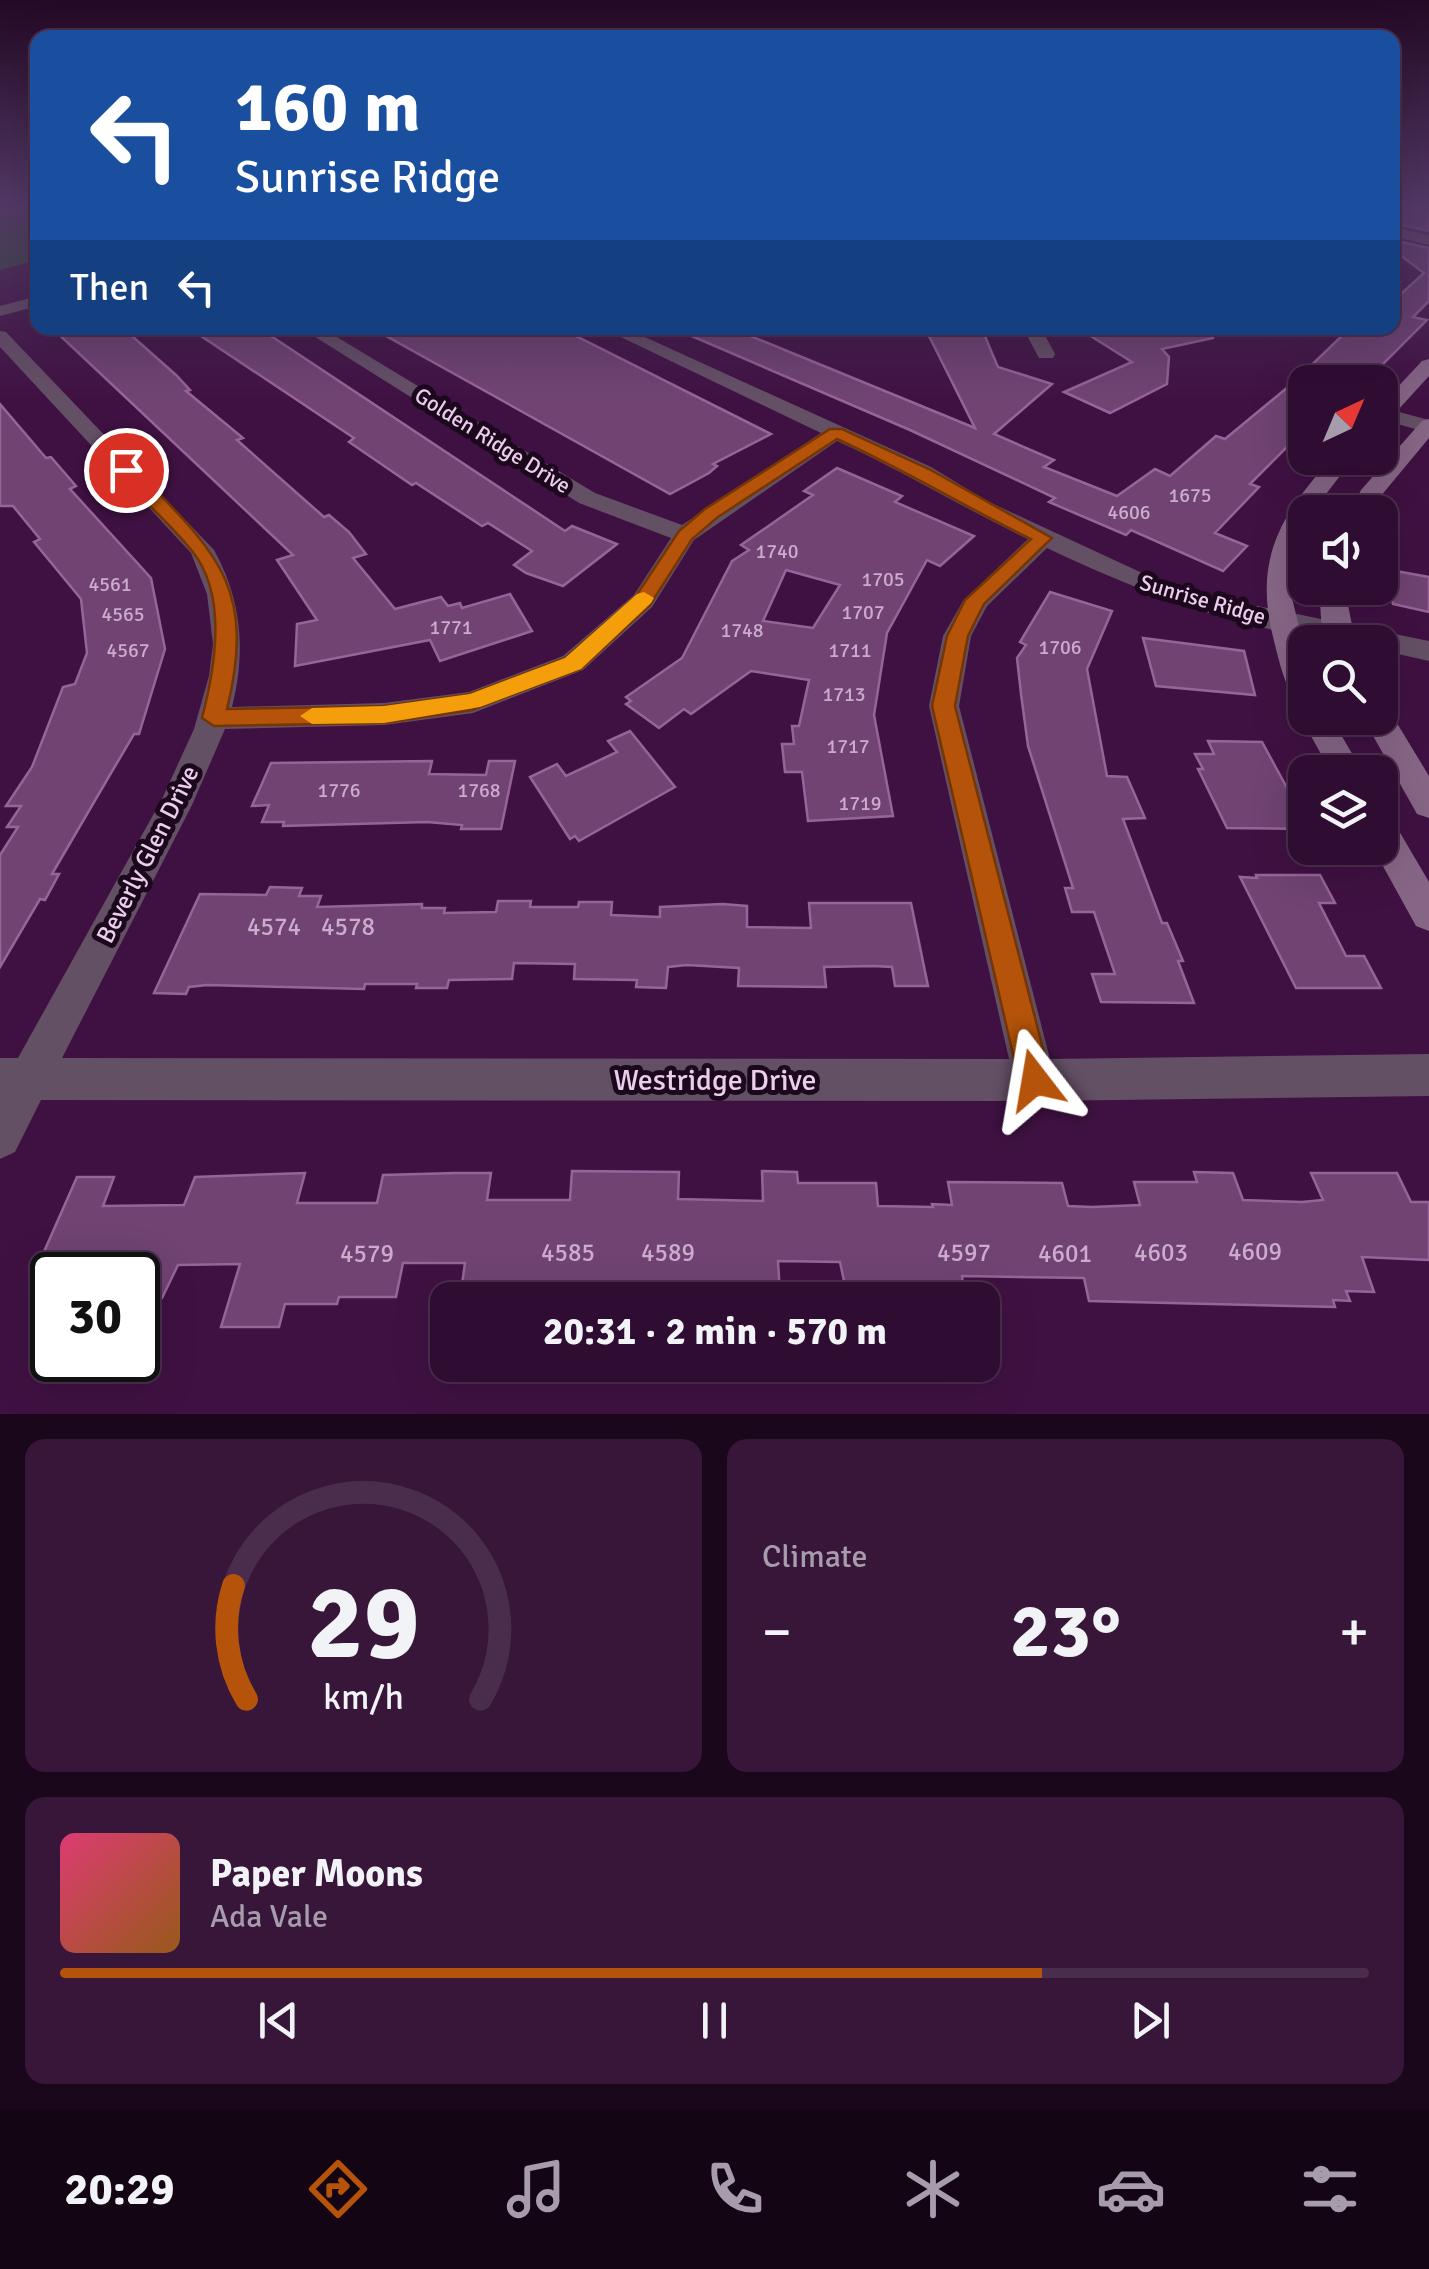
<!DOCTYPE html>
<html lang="en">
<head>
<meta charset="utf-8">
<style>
	body { margin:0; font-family:Signika,sans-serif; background:#37163a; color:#f1f3f6; height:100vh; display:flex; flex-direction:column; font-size:38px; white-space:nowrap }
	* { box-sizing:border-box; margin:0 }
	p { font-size:32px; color:#a79cac }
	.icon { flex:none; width:55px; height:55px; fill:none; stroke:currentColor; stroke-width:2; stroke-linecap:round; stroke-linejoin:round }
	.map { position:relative; height:1414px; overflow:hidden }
	.panel { display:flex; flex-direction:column; gap:25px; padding:25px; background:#1a071c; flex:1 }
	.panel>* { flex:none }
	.hud { position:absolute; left:30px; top:30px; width:1370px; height:305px; border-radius:20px; box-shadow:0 10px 40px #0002,0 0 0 2px #4a2d4d; background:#1a4fa0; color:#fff; overflow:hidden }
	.needle { width:65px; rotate:44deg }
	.buttons { position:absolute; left:1288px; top:365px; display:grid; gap:20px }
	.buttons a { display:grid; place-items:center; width:110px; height:110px; border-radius:20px; background:#2f0d32; box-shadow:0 10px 40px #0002,0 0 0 2px #4a2d4d; font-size:50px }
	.speed { position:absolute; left:30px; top:1252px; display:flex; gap:20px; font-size:50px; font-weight:700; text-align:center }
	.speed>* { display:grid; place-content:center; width:130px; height:130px; border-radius:50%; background:#2f0d32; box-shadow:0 10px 40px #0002,0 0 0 2px #4a2d4d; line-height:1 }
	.speed .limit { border:5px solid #111; border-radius:15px; background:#fff; color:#111 }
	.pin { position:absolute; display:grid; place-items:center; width:85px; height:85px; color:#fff; margin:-42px; border:5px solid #fff; border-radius:50%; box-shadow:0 2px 10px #0007 }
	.me { position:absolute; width:110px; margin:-55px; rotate:346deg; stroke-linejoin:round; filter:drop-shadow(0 0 8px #0008) }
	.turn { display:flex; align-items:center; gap:35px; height:210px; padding:0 40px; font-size:45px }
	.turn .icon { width:130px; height:130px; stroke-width:2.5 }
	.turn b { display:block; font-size:70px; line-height:85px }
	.then { display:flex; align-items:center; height:95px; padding:0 40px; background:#0003; gap:20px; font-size:38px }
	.big { font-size:75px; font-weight:800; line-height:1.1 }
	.panel .tile { flex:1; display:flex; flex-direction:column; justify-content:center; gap:15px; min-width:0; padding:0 35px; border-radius:20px; background:#37163a }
	.panel .dial { align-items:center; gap:0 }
	.dial svg { height:260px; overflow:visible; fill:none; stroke:#4a2d4d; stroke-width:7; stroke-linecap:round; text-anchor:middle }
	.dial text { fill:#f1f3f6; stroke:none }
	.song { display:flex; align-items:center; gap:30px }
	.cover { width:120px; height:120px; border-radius:15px; background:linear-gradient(135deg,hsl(340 70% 55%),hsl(30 70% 35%)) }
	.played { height:10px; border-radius:5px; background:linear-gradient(90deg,#b45309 75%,#4a2d4d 75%) }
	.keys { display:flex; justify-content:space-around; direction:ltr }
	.heat { display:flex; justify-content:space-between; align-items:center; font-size:55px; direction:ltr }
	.panel .tiles { flex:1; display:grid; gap:25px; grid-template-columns:1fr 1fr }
	.tile:last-child { grid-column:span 2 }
	.trip { position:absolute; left:430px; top:1282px; width:570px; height:100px; border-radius:20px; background:#2f0d32; box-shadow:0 10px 40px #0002,0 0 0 2px #4a2d4d; font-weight:800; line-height:100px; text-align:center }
	.dock { display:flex; height:160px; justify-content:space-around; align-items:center; background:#130514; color:#a79cac }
	.dock .icon { width:70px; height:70px }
	.dock .current { color:#b45309 }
	.dock b { font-size:45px; color:#f1f3f6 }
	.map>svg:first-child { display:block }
	.green { fill:#2b4f2d }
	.building { fill:#704372; stroke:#976499; stroke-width:2.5; fill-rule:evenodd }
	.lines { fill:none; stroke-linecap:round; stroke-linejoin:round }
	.street { fill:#645065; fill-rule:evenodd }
	.secondary { fill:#866686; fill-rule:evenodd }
	.route { fill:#b45309; stroke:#753606; stroke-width:2.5 }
	.slow { fill:#f59e0b }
	.labels { text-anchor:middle; stroke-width:10; stroke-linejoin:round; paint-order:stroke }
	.number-label { font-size:20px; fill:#ccabcd }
	.far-street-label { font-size:22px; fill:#eaceeb; stroke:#1c081d }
	.street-label { font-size:25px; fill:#eaceeb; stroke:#1c081d }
	.near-number-label { font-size:25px; fill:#ccabcd }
	.near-street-label { font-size:30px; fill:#eaceeb; stroke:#1c081d }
</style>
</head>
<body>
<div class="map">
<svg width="1429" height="1414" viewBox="0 0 1429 1414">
	<rect width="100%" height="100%" fill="#3f1142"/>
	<polygon class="green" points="0,202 37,202 37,260 0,270"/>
	<g class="building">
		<polygon points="1392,202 1429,208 1429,231 1392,223"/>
		<polygon points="1392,240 1429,248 1429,301 1413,317 1427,320 1365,382 1305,382 1305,419 1288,435 1296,438 1250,484 1259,487 1215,533 1247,546 1223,571 1131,530 1126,535 1049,502 1055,498 910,430 673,328 731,328 975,428 925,328 967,328 970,334 984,334 998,367 1052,384 994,434 1054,460 1044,467 1117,496 1155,469 1170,476 1216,436 1225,439 1294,382 1350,328 1392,328 1392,302 1424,273 1392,249"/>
		<polygon points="52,328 123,328 176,375 190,390 186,391 243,438 237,440 324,517 329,515 349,532 366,554 353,558 395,609 441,597 448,606 460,603 462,608 510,594 532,631 440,661 430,640 295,666 297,624 317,620 277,560 293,555"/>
		<polygon points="189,328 259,328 565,531 572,526 617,544 563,586 526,573 514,565 532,551 488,523 482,526 416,483 412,485 349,442 354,438"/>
		<polygon points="416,328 560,328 771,434 713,464 717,466 709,473 670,494 388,337"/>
		<polygon points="1078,328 1212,328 1213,338 1162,349 1169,357 1167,384 1110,413 1064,392 1132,362"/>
		<polygon points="0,404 46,458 51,457 76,486 70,489 151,578 165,649 139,734 134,734 104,785 52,874 59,874 45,900 40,899 0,967 0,855 18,827 7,827 21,806 6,806 32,767 63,687 75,684 87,653 81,599 34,542 40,539 13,506 0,506"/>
		<path d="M837,468L902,496L895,502L974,536L940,566L927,560L887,633L874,715L893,816L808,821L802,772H785L782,744H794L792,726H799L809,680L751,671L691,714L684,709L659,728L626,704L631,701L626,697L682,658L732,561L749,550L741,545L813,495L804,491ZM786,570L840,585L813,628L763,621Z"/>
		<polygon points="1385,569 1429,577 1429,612 1393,604"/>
		<polygon points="1050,592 1112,611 1087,669 1107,776 1127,777 1145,818 1123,819 1162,923 1167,923 1183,961 1178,961 1194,1003 1101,1002 1092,974 1115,974 1094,912 1072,912 1065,888 1073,888 1028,746 1021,694 1017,658 1026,645 1020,642"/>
		<polygon points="1143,638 1244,651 1255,695 1156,686"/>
		<polygon points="630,731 675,787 579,841 575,836 570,839 530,777 557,764 566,776 617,752 608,741"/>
		<polygon points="1208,741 1262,742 1305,821 1305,829 1227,828 1198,769 1203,769 1195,754 1214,754"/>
		<polygon points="432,761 429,774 486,775 489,761 515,761 501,829 461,829 462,825 427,822 283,826 284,822 262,822 269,805 252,806 271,763"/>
		<polygon points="1256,875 1320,875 1335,903 1319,903 1346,956 1364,956 1381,988 1296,988 1240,877 1257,878"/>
		<polygon points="270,887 302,888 299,896 321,896 317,907 422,904 422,908 445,908 444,913 496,912 498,901 531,901 530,907 578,907 579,902 612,902 611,915 660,917 660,907 722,904 747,906 747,927 811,928 809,903 911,903 928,986 895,986 892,967 873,966 824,967 826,987 738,986 739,968 687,965 668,967 666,988 636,987 637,980 574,979 575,964 514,963 512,979 449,980 447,988 416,988 417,984 365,984 364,989 207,985 189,987 186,994 154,993 200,894 266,895"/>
		<polygon points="572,1171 679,1172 678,1199 763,1201 762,1171 797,1172 798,1183 876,1183 878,1206 933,1207 932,1204 952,1205 948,1182 1062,1183 1068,1206 1092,1207 1140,1205 1134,1182 1197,1182 1194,1172 1233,1173 1243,1200 1302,1202 1323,1200 1311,1173 1397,1173 1411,1202 1429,1202 1429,1260 1362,1257 1374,1292 1346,1291 1350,1301 1333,1300 1335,1307 1089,1301 1084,1278 962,1276 964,1296 848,1300 840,1262 778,1261 780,1295 747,1294 747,1300 597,1294 596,1300 491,1300 460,1298 465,1263 403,1263 396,1297 339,1297 337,1304 285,1304 279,1327 221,1327 240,1264 178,1265 162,1298 138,1299 138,1275 57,1275 63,1263 39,1263 77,1177 114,1177 103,1206 184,1205 195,1177 305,1173 297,1203 377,1203 383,1175 456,1173 491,1173 487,1200 570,1200"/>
	</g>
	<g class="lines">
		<g class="street">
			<polygon points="1392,227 1429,235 1429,245 1392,236"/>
			<polygon points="38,296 38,306 0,316 0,306"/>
			<path d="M301,328H322L595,493L682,525L821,433L602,328H625L931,467L987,501L1153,578L1209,596L1429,641V661L1380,650V642C1267,642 1148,596 1047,548L987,606L971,636L959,706L1050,1059L1429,1054V1096L1035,1101L41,1100L15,1152L0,1159V1058H18L162,799L194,729L209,676L213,644L207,594L191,553L0,347V331L6,332L214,550C242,600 246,652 232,707L384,703L469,692L563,656L634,595L671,538L579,503ZM837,441C903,471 963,508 1028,539L963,601L943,636L929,706L1009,1059L62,1058L192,805L225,729L384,725L473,713L583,670L652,607L694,540Z"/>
			<polygon points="1023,328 1041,328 1055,354 1053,358 1039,358"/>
			<polygon points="1384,408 1429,420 1429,433 1380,419 1380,409"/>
		</g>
		<g class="secondary">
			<polygon points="1429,359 1429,376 1387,422 1380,424 1380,406 1422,361"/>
			<polygon points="1429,419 1429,438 1380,497 1374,512 1350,512 1361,490 1422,421"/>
			<path d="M1332,458H1354L1312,512H1305V525L1291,568V594L1305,651V703L1295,700C1284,683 1279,661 1274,641C1253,560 1279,517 1332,458Z"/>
			<polygon points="1319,588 1345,588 1355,642 1327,642 1322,632"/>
			<polygon points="1380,708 1389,710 1429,776 1429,818 1417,814 1363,718 1380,718"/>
			<polygon points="1305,711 1305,718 1331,718 1363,772 1331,772 1301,718"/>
			<polygon points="1380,815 1392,819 1429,882 1429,931 1416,926 1373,848 1380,848"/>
		</g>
	</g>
	<linearGradient id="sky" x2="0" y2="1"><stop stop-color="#230924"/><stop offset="0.51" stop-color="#523865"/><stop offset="1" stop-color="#523865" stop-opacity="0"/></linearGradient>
	<rect width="1429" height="400" fill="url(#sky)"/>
	<path class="route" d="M830,429H842L929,469L1052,538L984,604L968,636L955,706L1051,1080L1046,1092L1035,1096L1024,1092L1019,1080L932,706L947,636L965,600L1031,539C965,507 903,469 837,439L718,517L692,539L650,605L581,669L472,710L384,723L214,726L202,718C215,668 228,595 192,551C169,522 140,499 117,470L132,466C213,550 258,583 227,709L384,706L470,694L565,658L636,596L679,531L705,509Z"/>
	<polygon class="slow" points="644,592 654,598 651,603 581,669 480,707 384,723 312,724 300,716 312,708 384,706 470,694 565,658 637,594"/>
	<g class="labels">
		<g class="number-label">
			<text x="1190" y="502">1675</text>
			<text x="1129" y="519">4606</text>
			<text x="777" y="558">1740</text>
			<text x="883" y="586">1705</text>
			<text x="110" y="591">4561</text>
			<text x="863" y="619">1707</text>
			<text x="123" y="621">4565</text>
			<text x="451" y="634">1771</text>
			<text x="742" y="637">1748</text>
			<text x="1060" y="654">1706</text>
			<text x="128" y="657">4567</text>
			<text x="850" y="657">1711</text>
			<text x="844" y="701">1713</text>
			<text x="848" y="753">1717</text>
			<text x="339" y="797">1776</text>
			<text x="479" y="797">1768</text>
			<text x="860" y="810">1719</text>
		</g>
		<g class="far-street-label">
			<text transform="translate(493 440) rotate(32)" y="8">Golden Ridge Drive</text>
			<text transform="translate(1203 599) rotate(16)" y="8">Sunrise Ridge</text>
		</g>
		<g class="street-label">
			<text transform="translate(147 854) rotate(-63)" y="9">Beverly Glen Drive</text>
		</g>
		<g class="near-number-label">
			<text x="274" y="935">4574</text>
			<text x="348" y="935">4578</text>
			<text x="1255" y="1260">4609</text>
			<text x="568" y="1261">4585</text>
			<text x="668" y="1261">4589</text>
			<text x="964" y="1261">4597</text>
			<text x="1161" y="1261">4603</text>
			<text x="367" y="1262">4579</text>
			<text x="1065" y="1262">4601</text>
		</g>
		<g class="near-street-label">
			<text x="715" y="1090">Westridge Drive</text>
		</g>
	</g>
</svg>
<div class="buttons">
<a><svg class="needle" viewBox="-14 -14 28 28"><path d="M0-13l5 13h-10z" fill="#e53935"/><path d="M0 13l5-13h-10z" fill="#a79cac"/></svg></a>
<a><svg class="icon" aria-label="sound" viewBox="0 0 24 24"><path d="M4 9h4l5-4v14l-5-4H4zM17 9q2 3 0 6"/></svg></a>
<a><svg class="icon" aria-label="search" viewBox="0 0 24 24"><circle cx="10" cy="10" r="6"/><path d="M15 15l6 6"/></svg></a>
<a><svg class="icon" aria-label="layers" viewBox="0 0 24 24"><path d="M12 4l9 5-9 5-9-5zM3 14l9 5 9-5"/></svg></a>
</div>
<div class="speed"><div class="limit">30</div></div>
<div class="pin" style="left:126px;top:470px;background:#d93025"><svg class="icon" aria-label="arrive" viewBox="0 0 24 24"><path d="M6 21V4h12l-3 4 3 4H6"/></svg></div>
<svg class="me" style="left:1035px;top:1080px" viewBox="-20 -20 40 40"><path d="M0-17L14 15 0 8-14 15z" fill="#b45309" stroke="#fff" stroke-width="4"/></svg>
<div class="trip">20:31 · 2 min · 570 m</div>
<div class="hud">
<div class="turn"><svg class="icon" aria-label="left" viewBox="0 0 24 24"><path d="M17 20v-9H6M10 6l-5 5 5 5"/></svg><div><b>160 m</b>Sunrise Ridge</div></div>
<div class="then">Then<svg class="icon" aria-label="left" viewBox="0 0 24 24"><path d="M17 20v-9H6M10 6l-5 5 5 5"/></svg></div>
</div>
</div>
<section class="panel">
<div class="tiles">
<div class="tile dial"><svg viewBox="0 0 100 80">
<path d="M14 69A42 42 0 1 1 86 69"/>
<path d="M14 69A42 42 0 0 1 10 34" stroke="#b45309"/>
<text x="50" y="56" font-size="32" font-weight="700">29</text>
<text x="50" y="72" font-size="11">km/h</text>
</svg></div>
<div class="tile"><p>Climate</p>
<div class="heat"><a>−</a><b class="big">23°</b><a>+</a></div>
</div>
<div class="tile">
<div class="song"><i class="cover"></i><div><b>Paper Moons</b><p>Ada Vale</p></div></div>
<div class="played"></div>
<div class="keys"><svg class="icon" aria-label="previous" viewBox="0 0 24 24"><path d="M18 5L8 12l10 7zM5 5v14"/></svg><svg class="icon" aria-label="pause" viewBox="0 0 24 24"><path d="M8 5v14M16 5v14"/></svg><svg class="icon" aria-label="next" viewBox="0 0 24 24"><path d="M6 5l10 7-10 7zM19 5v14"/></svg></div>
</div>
</div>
</section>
<nav class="dock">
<b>20:29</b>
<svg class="icon current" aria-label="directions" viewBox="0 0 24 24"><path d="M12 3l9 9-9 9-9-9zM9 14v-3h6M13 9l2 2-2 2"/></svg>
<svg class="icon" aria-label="music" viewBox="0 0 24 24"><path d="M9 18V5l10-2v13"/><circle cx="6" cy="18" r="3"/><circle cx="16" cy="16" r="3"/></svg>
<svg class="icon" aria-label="phone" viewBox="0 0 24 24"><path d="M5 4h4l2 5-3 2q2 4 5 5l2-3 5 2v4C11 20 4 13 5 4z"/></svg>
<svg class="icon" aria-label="climate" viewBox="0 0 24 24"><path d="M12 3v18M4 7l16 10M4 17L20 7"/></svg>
<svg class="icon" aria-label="car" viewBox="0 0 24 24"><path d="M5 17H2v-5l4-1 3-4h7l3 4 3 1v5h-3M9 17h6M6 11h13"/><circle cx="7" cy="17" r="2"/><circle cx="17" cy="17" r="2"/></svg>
<svg class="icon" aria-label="filters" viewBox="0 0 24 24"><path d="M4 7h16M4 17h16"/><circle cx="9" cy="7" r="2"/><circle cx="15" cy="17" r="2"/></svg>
</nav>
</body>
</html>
